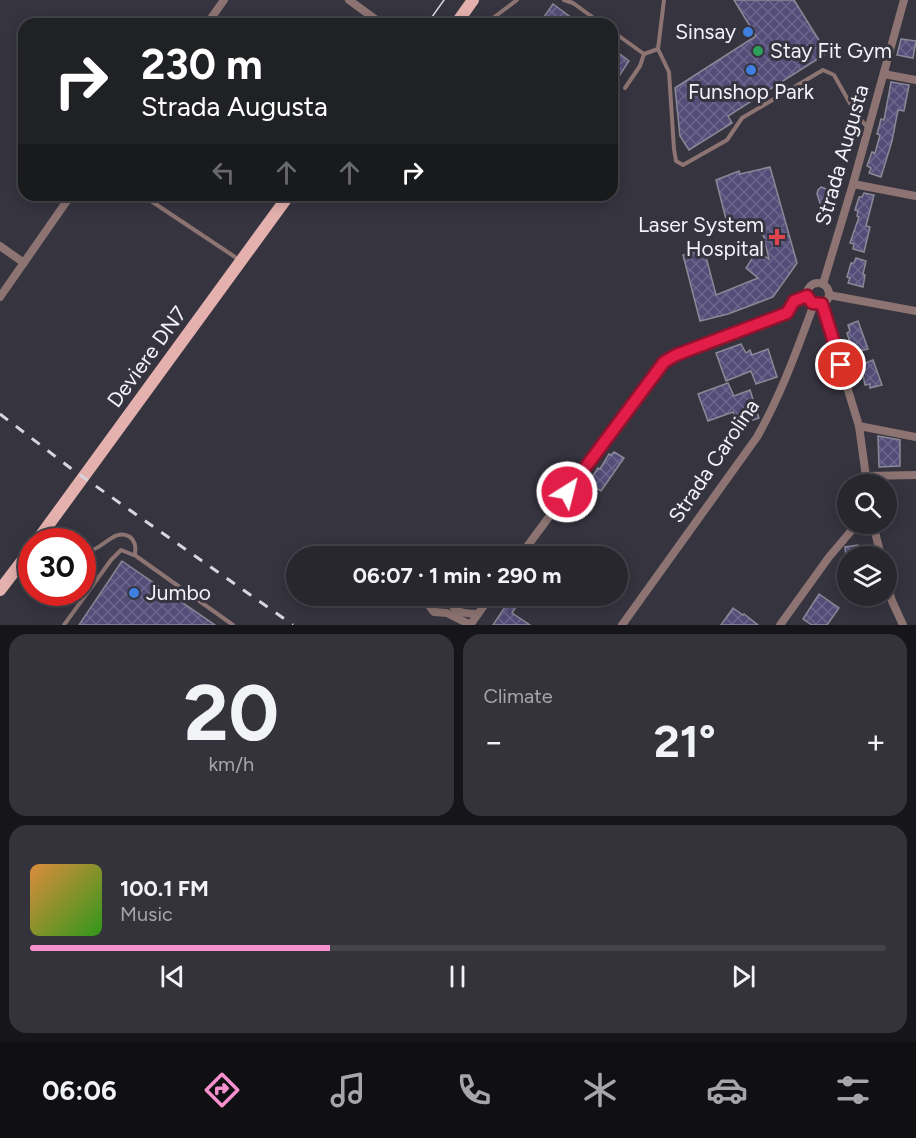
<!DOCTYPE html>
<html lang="en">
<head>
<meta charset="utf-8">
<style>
	body { margin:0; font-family:Figtree,sans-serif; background:#34333b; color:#f1f3f6; height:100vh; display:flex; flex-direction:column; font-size:22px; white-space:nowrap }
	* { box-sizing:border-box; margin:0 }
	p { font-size:20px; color:#a5a5aa }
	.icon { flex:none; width:33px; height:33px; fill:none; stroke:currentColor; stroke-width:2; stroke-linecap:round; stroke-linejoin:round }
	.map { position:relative; height:625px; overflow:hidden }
	.panel { display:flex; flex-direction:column; gap:9px; padding:9px; background:#16151a; flex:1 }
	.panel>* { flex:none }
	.top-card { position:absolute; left:18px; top:18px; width:600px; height:183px; border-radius:18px; box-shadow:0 3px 15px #0003,0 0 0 2px #44444b; background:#202124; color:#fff; overflow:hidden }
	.fabs { position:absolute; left:837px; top:474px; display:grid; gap:12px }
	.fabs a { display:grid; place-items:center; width:60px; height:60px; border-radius:50%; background:#28272f; box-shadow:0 3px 15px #0003,0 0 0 2px #44444b; font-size:30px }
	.speed { position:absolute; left:18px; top:528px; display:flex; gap:12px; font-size:30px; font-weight:700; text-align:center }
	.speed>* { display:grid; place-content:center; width:78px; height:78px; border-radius:50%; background:#28272f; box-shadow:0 3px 15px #0003,0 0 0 2px #44444b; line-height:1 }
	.speed .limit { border:9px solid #d22; background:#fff; color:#111 }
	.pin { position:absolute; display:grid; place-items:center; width:51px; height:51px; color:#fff; margin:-26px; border:3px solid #fff; border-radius:50%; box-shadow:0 2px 6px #0007 }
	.me { position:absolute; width:66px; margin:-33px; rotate:36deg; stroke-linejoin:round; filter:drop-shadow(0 0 4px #0008) }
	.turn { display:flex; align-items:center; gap:21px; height:126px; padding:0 24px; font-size:27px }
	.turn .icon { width:78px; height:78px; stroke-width:2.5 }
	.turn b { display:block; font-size:42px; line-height:51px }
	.lanes { display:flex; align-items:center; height:57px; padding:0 24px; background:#0003; justify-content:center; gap:30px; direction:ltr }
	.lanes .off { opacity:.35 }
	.big { font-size:45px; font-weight:700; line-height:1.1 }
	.panel .card { flex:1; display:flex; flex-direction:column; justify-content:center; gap:9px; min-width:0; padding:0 21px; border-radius:18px; background:#34333b }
	.panel .dial { align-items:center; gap:0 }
	.dial b { font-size:78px; line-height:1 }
	.song { display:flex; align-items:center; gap:18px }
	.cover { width:72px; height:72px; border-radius:9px; background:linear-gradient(135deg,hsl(30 70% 55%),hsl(110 70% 35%)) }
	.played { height:6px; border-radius:3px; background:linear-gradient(90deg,#f790ce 35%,#44444b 35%) }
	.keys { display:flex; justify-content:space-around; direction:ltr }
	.heat { display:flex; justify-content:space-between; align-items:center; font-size:33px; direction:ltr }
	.panel .tiles { flex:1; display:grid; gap:9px; grid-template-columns:1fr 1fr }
	.card:last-child { grid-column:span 2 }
	.trip { position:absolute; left:286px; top:546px; width:342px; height:60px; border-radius:30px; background:#28272f; box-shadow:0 3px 15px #0003,0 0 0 2px #44444b; font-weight:700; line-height:60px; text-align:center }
	.menu { display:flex; height:96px; justify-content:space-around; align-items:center; background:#101013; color:#a5a5aa }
	.menu .icon { width:42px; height:42px }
	.menu .selected { color:#f790ce }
	.menu b { font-size:27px; color:#f1f3f6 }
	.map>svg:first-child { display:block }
	.building { fill:url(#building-cross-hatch); stroke:#8a8996; stroke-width:1.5 }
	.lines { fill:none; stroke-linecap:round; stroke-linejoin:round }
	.lane { stroke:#8d7472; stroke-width:4 }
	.street { stroke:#8d7472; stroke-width:8 }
	.primary { stroke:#e4b1ae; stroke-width:12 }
	.tram { stroke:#d7d6de; stroke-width:1.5 }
	.rail { stroke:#d7d6de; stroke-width:3; stroke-dasharray:10 10; stroke-linecap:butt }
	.route-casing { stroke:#92132f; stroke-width:15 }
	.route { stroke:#e11d48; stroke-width:10 }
	.shop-dot { fill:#3f7fe0; stroke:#35343f; stroke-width:2 }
	.leisure-dot { fill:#2e9e5b; stroke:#35343f; stroke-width:2 }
	.health-dot { fill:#e0444e; stroke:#35343f; stroke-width:2 }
	.labels { text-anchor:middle; stroke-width:6; stroke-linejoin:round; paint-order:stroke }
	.poi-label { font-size:21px; fill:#f3f2f9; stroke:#35343f; text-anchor:end }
	.street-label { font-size:21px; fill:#f3f2f9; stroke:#35343f }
</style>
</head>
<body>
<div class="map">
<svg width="916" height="625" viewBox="0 0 916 625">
	<defs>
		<pattern id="building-cross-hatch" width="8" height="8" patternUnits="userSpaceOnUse" patternTransform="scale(1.5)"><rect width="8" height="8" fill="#534d78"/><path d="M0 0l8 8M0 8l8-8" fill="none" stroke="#6c678c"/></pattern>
	</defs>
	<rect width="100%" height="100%" fill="#35343f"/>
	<g class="building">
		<polygon points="734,0 794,0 827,53 728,116 732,123 689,150 680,136 675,88 756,36"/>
		<polygon points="553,4 580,24 539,24"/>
		<polygon points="901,39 916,41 913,58 897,55"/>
		<polygon points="612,48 629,61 612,87"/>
		<polygon points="891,82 909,85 904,111 898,110 892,141 881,177 869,173 871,168 867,166 872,152 875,153 880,135 877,134 881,119 884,120"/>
		<polygon points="770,167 797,263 773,297 728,314 700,321 683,255 704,249 716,295 758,278 746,268 757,251 769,259 760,222 729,231 716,180 739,171 740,174"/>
		<polygon points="821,187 829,190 830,209 823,212 817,194 818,190"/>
		<polygon points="864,193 874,195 866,226 870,227 864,252 853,249 854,244 850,243 859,217 857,216 858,211 855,210 859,197 862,197"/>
		<polygon points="856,258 866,261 863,274 865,275 863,287 848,283 850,278 847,277 851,263 854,263"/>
		<polygon points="858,321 868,349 856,352 854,345 851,346 847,333 850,331 848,325"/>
		<polygon points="741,344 746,353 750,350 752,355 768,349 777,377 756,384 751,371 726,381 716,353"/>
		<polygon points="873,360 882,385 870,388 870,384 865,385 862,370 865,370 863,364"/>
		<polygon points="728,383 734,396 750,390 759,418 738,425 733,412 708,421 698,394"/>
		<polygon points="878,436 900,440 900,466 879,467"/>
		<polygon points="614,452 624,458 601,491 588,483 598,468 600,469 609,454 611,455"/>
		<polygon points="858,545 861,556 846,556 845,547"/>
		<polygon points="122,561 215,625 79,625"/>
		<polygon points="819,594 839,608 827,625 812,625 803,619"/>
		<polygon points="497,596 523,596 512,613 530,625 493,625 507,604 497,598"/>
		<polygon points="733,608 743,615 744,614 758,625 721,625"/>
	</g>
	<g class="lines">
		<g class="lane">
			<polyline points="564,0 573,3 602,24"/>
			<polyline points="664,0 658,49 669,72 674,149 676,161 683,165 727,140 742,118 823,70 834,75 856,114 868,128"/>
			<polyline points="489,21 517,0"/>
			<polyline points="612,31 644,54 658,49"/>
			<polyline points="625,88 640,66 644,54"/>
			<polyline points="142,195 235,257"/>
			<path d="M89,551C103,549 115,527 130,537C136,541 136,548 135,555"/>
			<polyline points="64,625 111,560 121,550 136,556 233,625"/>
		</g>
		<g class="street">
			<polyline points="349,0 382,24"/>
			<polyline points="207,24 224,0"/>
			<polyline points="884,74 916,80"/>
			<polyline points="853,184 916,196"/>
			<polyline points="0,246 24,263"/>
			<circle cx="818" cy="294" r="11"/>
			<polyline points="823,284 853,184 904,0"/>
			<polyline points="829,295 916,311"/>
			<polyline points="0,297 71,195"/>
			<polyline points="822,305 859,426 867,484"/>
			<polyline points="859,426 916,437"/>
			<polyline points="866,476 916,475"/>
			<polyline points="873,524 881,556"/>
			<polyline points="520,556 664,362 676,355 787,313 794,301 807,296"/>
			<polyline points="886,581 892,601 903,625"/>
			<polyline points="427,596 427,603 434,612 447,613 471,625"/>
			<path d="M449,596C453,614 461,613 478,614"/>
			<polyline points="470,625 491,596"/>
			<path d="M622,625L757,437C781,395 797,350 814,304"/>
			<polyline points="780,625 829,557 857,524"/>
		</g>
		<g class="primary">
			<polyline points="456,24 473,0"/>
			<polyline points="36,542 289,195"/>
			<polyline points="0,590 32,548"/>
		</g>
		<polyline class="tram" points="427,24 444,0"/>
		<polyline class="rail" points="0,414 73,470 293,625"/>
	</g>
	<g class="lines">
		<defs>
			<polyline id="route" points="567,492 664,362 676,355 787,313 794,301 807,296 812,303 822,304 841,365"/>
		</defs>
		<use href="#route" class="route-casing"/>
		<use href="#route" class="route"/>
	</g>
	<g class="shop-dot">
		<circle cx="748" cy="32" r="6"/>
		<circle cx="751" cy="70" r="6"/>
		<circle cx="134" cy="593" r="6"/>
	</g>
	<circle class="leisure-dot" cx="758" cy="51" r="6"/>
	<path class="health-dot" d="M774 228h6v6h6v6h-6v6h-6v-6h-6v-6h6z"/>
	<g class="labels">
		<g class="poi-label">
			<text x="736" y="39">Sinsay</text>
			<text x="770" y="58" text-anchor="start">Stay Fit Gym</text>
			<text x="751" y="99" text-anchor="middle">Funshop Park</text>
			<text x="764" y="232">Laser System<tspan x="764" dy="24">Hospital</tspan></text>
			<text x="146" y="600" text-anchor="start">Jumbo</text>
		</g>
		<g class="street-label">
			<text transform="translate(842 155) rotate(-74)" y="7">Strada Augusta</text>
			<text transform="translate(147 357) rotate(-54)" y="7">Deviere DN7</text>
			<text transform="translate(714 461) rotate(-56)" y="7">Strada Carolina</text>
		</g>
	</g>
</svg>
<div class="fabs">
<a><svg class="icon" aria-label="search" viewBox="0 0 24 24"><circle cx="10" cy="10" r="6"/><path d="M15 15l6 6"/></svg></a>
<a><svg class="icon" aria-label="layers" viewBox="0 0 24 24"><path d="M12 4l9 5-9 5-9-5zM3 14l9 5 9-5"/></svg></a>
</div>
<div class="speed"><div class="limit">30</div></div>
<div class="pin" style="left:841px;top:365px;background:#d93025"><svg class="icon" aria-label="arrive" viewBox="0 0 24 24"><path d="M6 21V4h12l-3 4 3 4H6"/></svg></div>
<svg class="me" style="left:567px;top:492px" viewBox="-20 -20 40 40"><circle r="17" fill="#e11d48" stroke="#fff" stroke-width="3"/><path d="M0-11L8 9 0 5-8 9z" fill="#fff"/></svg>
<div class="trip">06:07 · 1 min · 290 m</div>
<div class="top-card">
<div class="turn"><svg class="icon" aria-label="right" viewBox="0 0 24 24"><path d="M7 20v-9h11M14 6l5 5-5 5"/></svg><div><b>230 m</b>Strada Augusta</div></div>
<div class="lanes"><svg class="icon off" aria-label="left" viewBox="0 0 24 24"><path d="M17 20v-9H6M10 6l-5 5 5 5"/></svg><svg class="icon off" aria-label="ahead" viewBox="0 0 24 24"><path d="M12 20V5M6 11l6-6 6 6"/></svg><svg class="icon off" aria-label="ahead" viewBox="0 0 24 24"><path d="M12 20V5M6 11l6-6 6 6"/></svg><svg class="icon" aria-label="right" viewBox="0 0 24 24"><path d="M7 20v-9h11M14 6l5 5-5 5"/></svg></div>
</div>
</div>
<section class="panel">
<div class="tiles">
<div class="card dial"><b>20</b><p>km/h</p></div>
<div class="card"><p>Climate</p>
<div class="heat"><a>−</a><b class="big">21°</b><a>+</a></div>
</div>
<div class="card">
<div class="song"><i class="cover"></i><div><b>100.1 FM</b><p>Music</p></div></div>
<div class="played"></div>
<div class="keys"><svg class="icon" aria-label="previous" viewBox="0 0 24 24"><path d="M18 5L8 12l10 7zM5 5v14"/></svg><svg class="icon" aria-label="pause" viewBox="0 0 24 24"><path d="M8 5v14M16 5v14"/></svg><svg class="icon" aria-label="next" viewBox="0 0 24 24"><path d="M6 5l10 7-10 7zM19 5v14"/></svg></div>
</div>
</div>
</section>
<nav class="menu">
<b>06:06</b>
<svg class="icon selected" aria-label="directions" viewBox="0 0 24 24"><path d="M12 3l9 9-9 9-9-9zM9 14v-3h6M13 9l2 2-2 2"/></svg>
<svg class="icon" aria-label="music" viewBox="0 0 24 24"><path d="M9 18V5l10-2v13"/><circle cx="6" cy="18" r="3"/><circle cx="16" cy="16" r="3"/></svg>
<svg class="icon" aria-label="phone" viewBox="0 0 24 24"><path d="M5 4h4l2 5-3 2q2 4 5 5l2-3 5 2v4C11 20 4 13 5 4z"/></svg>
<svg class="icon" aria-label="climate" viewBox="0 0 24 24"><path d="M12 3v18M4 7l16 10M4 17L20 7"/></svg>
<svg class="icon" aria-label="car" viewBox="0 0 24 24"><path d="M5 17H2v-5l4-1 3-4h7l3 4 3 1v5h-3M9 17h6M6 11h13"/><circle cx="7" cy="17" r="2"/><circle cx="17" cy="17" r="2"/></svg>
<svg class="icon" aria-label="filters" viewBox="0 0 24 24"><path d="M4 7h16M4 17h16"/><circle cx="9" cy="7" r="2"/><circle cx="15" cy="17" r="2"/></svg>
</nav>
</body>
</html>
